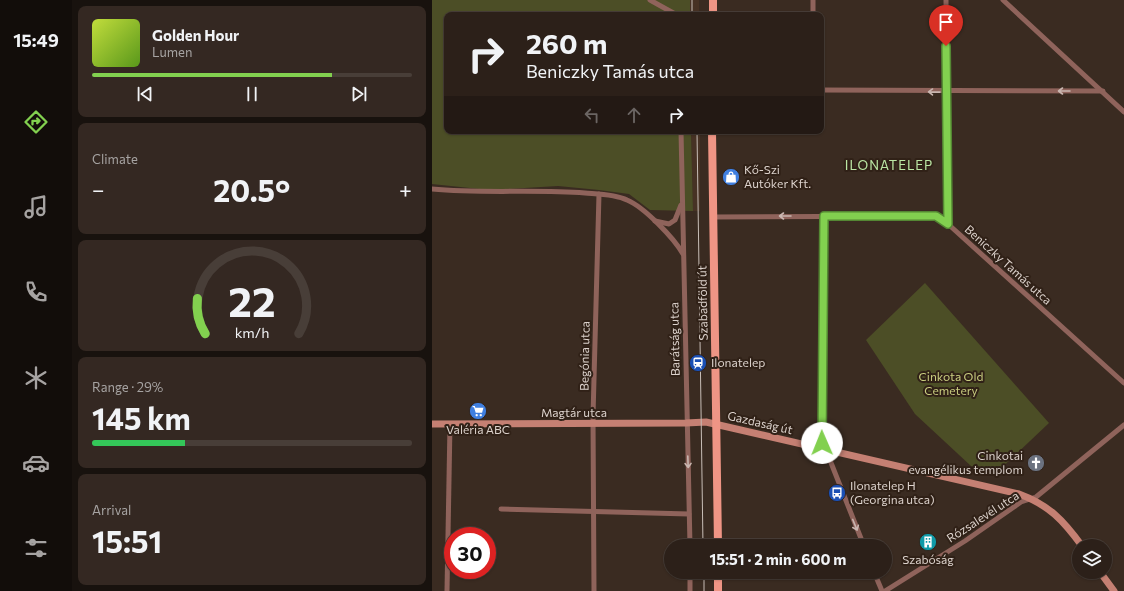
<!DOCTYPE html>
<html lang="en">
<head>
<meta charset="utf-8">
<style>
	body { margin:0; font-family:Commissioner,sans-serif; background:#342822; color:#f1f3f6; height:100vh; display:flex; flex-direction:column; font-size:15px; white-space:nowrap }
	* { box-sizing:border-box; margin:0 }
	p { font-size:13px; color:#a6a3a2 }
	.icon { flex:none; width:22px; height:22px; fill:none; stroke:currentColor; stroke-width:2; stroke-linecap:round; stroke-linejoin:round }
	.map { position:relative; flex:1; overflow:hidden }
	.panel { display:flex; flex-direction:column; gap:6px; padding:6px; background:#18120e; width:360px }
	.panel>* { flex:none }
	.hud { position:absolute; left:12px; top:12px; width:380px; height:122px; border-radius:8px; box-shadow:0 1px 3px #0004,0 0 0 1px #483e38; background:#2c2019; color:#f1f3f6; overflow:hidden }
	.buttons { position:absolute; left:640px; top:539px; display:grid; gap:8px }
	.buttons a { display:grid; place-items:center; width:40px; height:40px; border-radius:50%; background:#2c2019; box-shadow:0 1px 3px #0004,0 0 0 1px #483e38; font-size:20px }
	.speed { position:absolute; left:12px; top:527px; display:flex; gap:8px; font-size:20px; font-weight:700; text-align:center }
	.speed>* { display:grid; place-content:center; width:52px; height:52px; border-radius:50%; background:#2c2019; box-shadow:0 1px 3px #0004,0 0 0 1px #483e38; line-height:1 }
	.speed .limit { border:6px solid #d22; background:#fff; color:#111 }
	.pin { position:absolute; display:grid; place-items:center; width:34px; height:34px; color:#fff; margin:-41px -17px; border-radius:50% 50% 50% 0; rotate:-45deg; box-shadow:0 0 4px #0007 }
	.pin .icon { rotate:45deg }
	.me { position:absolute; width:44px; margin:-22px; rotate:359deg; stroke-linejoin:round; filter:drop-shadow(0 0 3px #0008) }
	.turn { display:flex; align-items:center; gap:14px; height:84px; padding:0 16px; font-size:18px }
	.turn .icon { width:52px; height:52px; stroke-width:2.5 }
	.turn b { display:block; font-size:28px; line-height:34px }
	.lanes { display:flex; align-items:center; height:38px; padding:0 16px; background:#0003; justify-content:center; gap:20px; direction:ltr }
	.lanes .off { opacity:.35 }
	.big { font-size:30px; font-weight:700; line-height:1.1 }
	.panel .widget { flex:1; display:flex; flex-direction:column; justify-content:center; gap:6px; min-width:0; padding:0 14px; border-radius:8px; background:#342822 }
	.panel .dial { align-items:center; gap:0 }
	.dial svg { height:104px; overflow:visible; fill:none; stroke:#483e38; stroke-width:7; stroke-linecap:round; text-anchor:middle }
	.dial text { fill:#f1f3f6; stroke:none }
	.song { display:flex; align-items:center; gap:12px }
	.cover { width:48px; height:48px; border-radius:6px; background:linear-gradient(135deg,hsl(70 70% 55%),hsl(90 70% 35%)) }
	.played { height:4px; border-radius:2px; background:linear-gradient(90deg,#82d04f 75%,#483e38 75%) }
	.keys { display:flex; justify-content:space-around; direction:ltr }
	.heat { display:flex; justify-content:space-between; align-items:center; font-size:22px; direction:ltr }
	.charge { height:6px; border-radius:3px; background:linear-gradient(90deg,#34c759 29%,#483e38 0) }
	.trip { position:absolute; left:232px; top:539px; width:228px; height:40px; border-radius:20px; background:#2c2019; box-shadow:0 1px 3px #0004,0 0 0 1px #483e38; font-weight:700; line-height:40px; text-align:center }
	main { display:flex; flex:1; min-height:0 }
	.dock { display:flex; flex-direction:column; width:72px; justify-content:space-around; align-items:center; background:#120d0a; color:#a6a3a2 }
	.dock .icon { width:28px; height:28px }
	.dock .current { color:#82d04f }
	.dock b { font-size:18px; color:#f1f3f6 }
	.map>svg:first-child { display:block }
	.built { fill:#473224 }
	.green { fill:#4c4e26 }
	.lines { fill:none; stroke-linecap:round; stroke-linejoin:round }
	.street { stroke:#8f635b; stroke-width:5 }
	.secondary { stroke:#c58073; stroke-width:7 }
	.primary { stroke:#ef9585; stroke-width:8 }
	.tram { stroke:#c8beb7; stroke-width:1 }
	.oneway { stroke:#c9b6b0 }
	.route-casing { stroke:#548733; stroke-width:10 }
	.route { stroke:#82d04f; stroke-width:7 }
	.labels { text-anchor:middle; stroke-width:4; stroke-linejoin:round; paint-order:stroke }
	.poi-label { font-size:12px; fill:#dcd2cc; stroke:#302117; text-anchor:start }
	.street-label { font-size:12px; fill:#dcd2cc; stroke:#302117 }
	.park-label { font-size:12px; fill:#cace80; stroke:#302117 }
	.neighbourhood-label { font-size:13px; letter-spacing:1px; fill:#bbe7a4; stroke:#302117 }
</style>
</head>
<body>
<main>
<nav class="dock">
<b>15:49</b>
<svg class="icon current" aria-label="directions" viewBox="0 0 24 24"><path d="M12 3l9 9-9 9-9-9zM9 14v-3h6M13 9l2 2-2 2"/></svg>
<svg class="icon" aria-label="music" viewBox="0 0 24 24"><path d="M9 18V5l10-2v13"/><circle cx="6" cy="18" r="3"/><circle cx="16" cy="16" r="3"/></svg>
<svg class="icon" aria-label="phone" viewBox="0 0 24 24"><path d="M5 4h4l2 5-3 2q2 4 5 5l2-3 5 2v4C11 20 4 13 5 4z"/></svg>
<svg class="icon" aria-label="climate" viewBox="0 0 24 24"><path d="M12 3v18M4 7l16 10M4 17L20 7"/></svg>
<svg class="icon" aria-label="car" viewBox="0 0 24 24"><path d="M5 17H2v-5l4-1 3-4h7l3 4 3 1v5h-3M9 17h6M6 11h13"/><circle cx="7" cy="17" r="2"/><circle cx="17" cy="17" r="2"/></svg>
<svg class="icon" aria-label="filters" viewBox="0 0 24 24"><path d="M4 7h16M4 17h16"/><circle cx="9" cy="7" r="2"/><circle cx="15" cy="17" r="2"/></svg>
</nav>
<section class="panel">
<div class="widget">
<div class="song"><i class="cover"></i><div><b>Golden Hour</b><p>Lumen</p></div></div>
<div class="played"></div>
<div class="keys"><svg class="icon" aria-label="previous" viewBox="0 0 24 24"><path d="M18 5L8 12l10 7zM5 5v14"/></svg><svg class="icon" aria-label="pause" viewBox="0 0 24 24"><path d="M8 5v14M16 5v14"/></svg><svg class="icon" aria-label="next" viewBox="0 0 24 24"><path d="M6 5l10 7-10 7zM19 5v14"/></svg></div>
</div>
<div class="widget"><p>Climate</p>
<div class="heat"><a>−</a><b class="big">20.5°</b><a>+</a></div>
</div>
<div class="widget dial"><svg viewBox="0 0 100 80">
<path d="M14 69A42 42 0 1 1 86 69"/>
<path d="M14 69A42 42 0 0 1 8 42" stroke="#82d04f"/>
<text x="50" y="56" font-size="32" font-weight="700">22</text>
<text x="50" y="72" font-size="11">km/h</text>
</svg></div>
<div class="widget"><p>Range · 29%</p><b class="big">145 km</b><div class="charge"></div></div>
<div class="widget"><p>Arrival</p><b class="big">15:51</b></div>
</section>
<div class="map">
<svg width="692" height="591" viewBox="0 0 692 591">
	<rect width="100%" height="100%" fill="#3a2b21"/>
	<g class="built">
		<rect x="258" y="0" width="9" height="15"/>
		<polygon points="259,131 268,131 268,211 261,211"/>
	</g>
	<g class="green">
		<polygon points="0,0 258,0 258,15 15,15 15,131 259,131 261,211 218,210 197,194 167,190 126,186 57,190 0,184"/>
		<polygon points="493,283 617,423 564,473 539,466 483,414 434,340"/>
	</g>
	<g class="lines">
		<g class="street">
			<polyline points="218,0 245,15"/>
			<polyline points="381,0 381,15"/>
			<polyline points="514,0 516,224"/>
			<polyline points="571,0 692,112"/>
			<polyline points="389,90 671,91"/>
			<polyline points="249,131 258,546"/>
			<path d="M0,189C51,194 102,189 153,193C165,194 183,194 195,200C212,207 242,238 251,254"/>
			<polyline points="392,216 390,440 432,546"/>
			<polyline points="281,217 504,216 516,224 692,383"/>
			<polyline points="223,221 237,224 243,220 249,205"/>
			<polyline points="69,509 257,514"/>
			<polyline points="258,572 258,591"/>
			<polyline points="442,572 450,591"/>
			<polyline points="15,591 18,424"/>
			<polyline points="162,591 161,416 167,194"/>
			<polyline points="453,591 533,541 589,502 604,497 692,425"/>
		</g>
		<g class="secondary">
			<path d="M0,424L254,423L274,422L587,494C617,505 631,520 650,546"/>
			<polyline points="668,572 682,591"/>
		</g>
		<g class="primary">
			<polyline points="281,15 281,0"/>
			<polyline points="280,131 286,546"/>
			<polyline points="286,572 286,591"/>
		</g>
		<g class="tram">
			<polyline points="260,0 260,15"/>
			<polyline points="265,131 271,546"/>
			<polyline points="272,572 272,591"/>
		</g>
	</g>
	<defs><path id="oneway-shaft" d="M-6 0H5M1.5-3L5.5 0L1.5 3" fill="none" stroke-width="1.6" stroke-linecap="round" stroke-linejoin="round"/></defs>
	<g class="oneway">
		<use href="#oneway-shaft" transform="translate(632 91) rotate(180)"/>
		<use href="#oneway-shaft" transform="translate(502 92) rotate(-179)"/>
		<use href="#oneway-shaft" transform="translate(353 216) rotate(180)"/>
		<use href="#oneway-shaft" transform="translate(256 462) rotate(88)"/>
		<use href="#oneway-shaft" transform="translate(423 525) rotate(68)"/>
	</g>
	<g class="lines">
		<defs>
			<polyline id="route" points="390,443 392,216 504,216 516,224 514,46"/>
		</defs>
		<use href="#route" class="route-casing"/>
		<use href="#route" class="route"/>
	</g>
	<defs>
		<symbol id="shop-disc" viewBox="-11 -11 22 22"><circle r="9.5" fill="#3f7fe0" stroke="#302117"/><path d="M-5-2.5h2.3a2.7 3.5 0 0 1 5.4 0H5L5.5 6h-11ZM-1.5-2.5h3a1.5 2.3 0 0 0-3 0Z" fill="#fff"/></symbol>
		<symbol id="station-disc" viewBox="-11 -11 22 22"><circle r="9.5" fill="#1a4fb4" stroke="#302117"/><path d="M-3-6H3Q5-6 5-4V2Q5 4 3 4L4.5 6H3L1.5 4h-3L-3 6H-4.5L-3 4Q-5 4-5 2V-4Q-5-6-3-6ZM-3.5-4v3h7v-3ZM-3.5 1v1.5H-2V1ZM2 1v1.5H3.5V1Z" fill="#fff"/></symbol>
		<symbol id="supermarket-disc" viewBox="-11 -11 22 22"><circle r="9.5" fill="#3f7fe0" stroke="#302117"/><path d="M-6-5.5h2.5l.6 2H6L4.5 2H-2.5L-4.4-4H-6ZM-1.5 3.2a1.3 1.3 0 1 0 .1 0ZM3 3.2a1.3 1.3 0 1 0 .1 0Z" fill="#fff"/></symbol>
		<symbol id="church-disc" viewBox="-11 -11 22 22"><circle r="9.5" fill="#6b7280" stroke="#302117"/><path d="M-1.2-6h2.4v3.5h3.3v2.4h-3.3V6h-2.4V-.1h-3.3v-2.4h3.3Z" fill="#fff"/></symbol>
		<symbol id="bus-disc" viewBox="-11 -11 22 22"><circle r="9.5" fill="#1a4fb4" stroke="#302117"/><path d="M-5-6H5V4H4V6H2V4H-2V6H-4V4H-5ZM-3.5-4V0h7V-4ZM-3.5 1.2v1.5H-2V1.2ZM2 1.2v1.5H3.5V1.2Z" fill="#fff"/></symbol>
		<symbol id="building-disc" viewBox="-11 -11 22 22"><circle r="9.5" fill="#0f9aa8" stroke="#302117"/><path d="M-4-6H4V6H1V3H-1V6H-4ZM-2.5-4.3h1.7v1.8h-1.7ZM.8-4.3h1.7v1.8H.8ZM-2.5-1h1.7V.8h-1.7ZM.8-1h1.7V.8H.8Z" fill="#fff"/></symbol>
	</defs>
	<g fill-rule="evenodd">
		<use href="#shop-disc" x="289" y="167" width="20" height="20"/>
		<use href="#station-disc" x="256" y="353" width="20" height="20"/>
		<use href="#supermarket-disc" x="36" y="401" width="20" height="20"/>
		<use href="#church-disc" x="594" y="453" width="20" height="20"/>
		<use href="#bus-disc" x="395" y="483" width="20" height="20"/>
		<use href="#building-disc" x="486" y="532" width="20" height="20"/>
	</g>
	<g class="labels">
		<g class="poi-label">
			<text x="312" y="174">Kő-Szi<tspan x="312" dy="14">Autóker Kft.</tspan></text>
			<text x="279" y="367">Ilonatelep</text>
			<text x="46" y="434" text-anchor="middle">Valéria ABC</text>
			<text x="591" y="460" text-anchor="end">Cinkotai<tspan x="591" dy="14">evangélikus templom</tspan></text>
			<text x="418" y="490">Ilonatelep H<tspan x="418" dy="14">(Georgina utca)</tspan></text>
			<text x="496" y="564" text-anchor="middle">Szabóság</text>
		</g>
		<g class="street-label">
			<text transform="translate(576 265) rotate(42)" y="4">Beniczky Tamás utca</text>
			<text transform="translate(271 303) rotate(-91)" y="4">Szabadföld út</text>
			<text transform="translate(243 339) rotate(-91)" y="4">Barátság utca</text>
			<text transform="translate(153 356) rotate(-89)" y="4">Begónia utca</text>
			<text x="142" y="417">Magtár utca</text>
			<text transform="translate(328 423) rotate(13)" y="4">Gazdaság út</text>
			<text transform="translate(551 517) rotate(-33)" y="4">Rózsalevél utca</text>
		</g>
		<g class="park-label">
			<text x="519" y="381">Cinkota Old<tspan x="519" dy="14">Cemetery</tspan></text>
		</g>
		<g class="neighbourhood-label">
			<text x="457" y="170">ILONATELEP</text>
		</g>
	</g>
</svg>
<div class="buttons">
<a><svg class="icon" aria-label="layers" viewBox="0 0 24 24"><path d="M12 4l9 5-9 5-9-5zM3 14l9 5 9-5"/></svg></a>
</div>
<div class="speed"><div class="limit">30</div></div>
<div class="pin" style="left:514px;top:46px;background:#d93025"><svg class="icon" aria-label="arrive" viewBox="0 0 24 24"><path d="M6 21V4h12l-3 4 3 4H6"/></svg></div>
<svg class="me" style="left:390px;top:443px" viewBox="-20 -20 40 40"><circle r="19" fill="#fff"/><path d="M0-13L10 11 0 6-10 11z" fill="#82d04f"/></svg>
<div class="trip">15:51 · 2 min · 600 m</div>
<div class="hud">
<div class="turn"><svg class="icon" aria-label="right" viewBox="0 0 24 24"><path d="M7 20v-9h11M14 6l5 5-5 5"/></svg><div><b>260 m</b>Beniczky Tamás utca</div></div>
<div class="lanes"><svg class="icon off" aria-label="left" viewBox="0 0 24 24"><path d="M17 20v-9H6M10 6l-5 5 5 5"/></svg><svg class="icon off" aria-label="ahead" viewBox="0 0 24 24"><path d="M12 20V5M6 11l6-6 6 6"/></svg><svg class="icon" aria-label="right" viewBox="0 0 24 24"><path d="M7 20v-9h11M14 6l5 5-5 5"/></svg></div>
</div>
</div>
</main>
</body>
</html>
